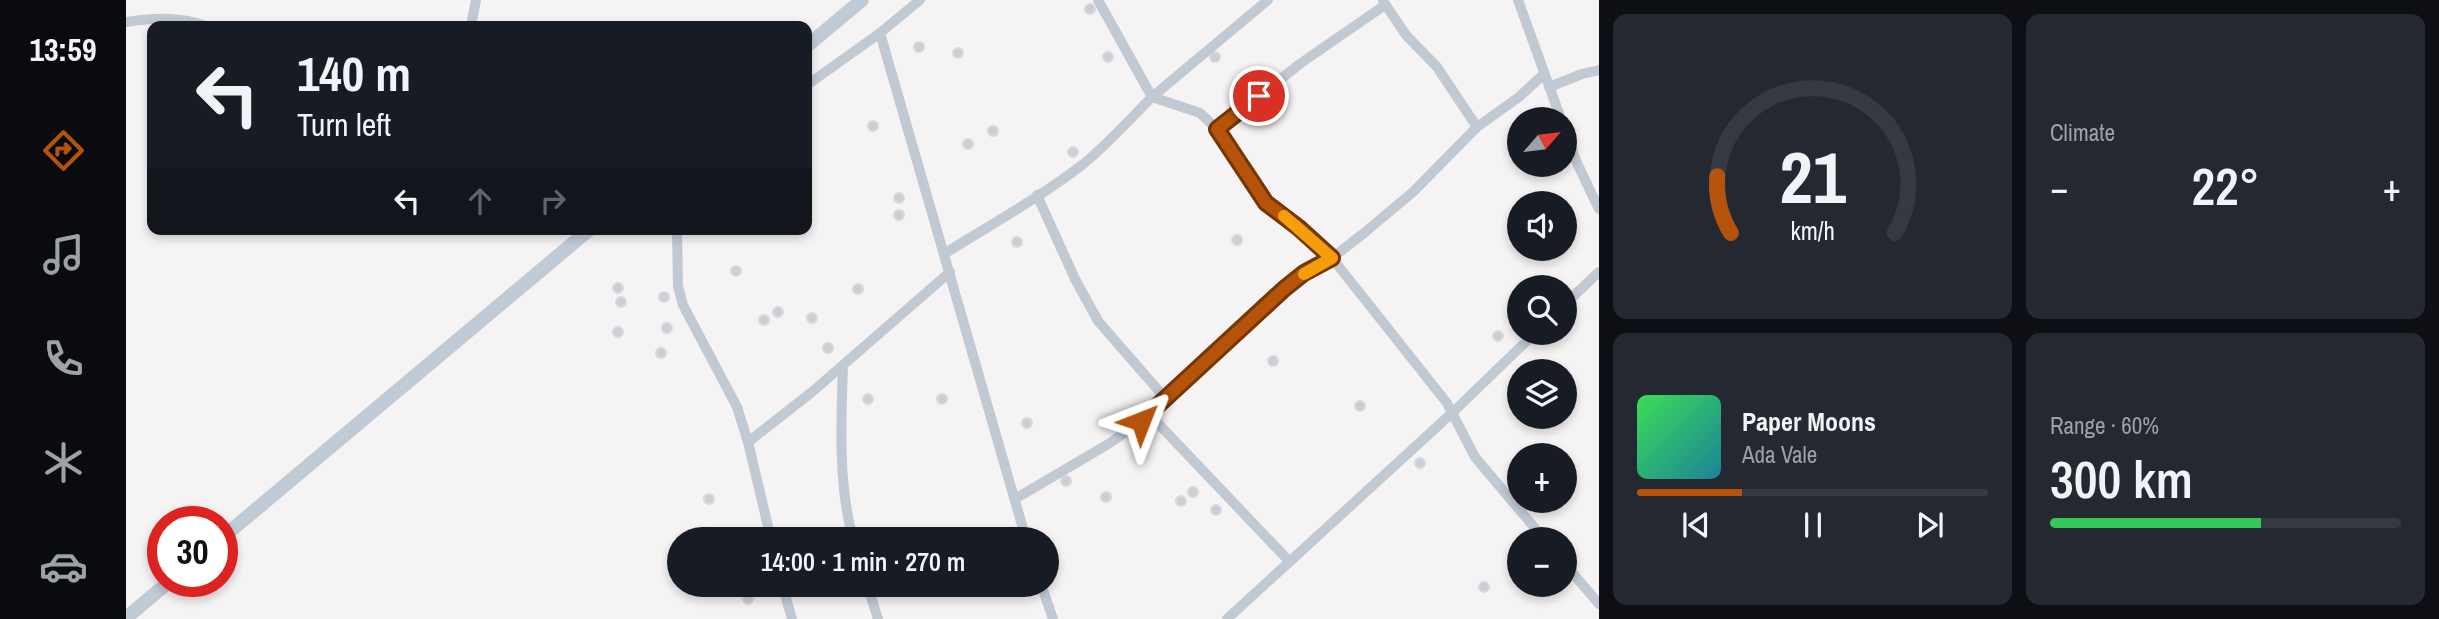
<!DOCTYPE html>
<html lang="en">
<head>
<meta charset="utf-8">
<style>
	body { margin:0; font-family:"Archivo Narrow",sans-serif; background:#242831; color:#f1f3f6; height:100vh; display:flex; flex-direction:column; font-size:26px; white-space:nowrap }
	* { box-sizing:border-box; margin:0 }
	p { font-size:23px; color:#9ea1a6 }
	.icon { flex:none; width:38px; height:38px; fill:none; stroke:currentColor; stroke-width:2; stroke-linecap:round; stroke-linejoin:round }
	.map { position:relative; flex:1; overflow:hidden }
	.sheet { display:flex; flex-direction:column; gap:14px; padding:14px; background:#0d0f14; width:840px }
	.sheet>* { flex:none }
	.guide { position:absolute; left:21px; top:21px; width:665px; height:214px; border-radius:14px; box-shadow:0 4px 10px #0003; background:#171b24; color:#f1f3f6; overflow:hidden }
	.needle { width:46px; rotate:62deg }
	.tools { position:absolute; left:1381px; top:107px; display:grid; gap:14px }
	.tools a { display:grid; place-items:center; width:70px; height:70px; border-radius:50%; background:#171b24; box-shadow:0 4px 10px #0003; font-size:35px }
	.speed { position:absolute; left:21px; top:506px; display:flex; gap:14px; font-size:35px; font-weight:700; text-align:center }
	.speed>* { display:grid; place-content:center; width:91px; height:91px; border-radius:50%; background:#171b24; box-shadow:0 4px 10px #0003; line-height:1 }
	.speed .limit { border:10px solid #d22; background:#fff; color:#111 }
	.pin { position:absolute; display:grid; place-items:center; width:60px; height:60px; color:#fff; margin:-30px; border:4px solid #fff; border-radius:50%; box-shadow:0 2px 7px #0007 }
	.me { position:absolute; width:77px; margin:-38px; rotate:45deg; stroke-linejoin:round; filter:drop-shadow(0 0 5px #0008) }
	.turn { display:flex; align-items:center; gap:24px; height:147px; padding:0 35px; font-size:32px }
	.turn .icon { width:91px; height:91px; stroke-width:2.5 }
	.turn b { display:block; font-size:49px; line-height:60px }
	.lanes { display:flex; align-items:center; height:66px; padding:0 35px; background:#0003; justify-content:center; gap:35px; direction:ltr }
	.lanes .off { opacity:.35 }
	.big { font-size:52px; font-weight:600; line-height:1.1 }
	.sheet .card { flex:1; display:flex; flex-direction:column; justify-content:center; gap:10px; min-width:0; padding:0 24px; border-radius:14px; background:#242831 }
	.sheet .dial { align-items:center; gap:0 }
	.dial svg { height:182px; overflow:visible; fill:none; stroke:#363941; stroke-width:7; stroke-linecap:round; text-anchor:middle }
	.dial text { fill:#f1f3f6; stroke:none }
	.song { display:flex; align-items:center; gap:21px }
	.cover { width:84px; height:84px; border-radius:10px; background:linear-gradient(135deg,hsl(130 70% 55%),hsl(190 70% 35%)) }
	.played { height:7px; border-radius:4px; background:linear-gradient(90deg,#b45309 30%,#363941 30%) }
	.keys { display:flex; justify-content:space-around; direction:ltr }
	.heat { display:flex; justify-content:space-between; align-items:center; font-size:38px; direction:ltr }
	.charge { height:10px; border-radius:5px; background:linear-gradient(90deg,#34c759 60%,#363941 0) }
	.sheet .tiles { flex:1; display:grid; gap:14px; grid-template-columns:repeat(2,1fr) }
	.trip { position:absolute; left:541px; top:527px; width:392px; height:70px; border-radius:35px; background:#171b24; box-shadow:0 4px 10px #0003; font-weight:600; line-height:70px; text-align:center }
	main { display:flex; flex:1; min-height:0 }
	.dock { display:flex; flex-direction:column; width:126px; justify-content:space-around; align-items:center; background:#090b0e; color:#9ea1a6 }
	.dock .icon { width:49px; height:49px }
	.dock .active { color:#b45309 }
	.dock b { font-size:32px; color:#f1f3f6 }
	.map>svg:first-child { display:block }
	.building { fill:#cdcfd5; stroke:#d7d9de; stroke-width:2 }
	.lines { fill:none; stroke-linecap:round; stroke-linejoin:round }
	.street { stroke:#c1cad2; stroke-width:10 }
	.secondary { stroke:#c1cbd6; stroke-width:14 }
	.route-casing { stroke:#753606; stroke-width:18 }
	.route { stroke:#b45309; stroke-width:12 }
	.slow { stroke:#f59e0b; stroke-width:12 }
</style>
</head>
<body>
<main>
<nav class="dock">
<b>13:59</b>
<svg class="icon active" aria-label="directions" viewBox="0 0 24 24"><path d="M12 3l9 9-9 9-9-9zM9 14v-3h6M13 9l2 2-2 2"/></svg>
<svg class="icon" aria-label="music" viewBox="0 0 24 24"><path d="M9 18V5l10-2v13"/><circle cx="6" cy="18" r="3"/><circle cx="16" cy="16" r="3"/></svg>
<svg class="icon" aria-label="phone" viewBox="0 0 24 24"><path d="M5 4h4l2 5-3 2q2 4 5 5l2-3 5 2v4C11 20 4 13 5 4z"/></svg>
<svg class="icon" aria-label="climate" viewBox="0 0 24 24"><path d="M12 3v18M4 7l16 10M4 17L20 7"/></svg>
<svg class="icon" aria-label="car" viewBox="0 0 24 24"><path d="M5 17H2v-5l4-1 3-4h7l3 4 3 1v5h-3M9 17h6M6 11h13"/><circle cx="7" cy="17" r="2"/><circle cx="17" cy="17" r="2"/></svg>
</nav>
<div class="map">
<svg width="1473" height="619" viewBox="0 0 1473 619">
	<rect width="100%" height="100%" fill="#f5f3f3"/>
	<g class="building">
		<circle cx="964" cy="9" r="5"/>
		<circle cx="793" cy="47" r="5"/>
		<circle cx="832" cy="53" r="5"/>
		<circle cx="982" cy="57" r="5"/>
		<circle cx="1089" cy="57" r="5"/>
		<circle cx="747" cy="126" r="5"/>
		<circle cx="867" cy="131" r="5"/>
		<circle cx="842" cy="144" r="5"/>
		<circle cx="947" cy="152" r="5"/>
		<circle cx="773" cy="198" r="5"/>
		<circle cx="773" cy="215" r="5"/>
		<circle cx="1111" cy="240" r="5"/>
		<circle cx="891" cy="242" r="5"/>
		<circle cx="610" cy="271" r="5"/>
		<circle cx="492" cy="288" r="5"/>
		<circle cx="732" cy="289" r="5"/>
		<circle cx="538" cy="297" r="5"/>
		<circle cx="1388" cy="301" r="5"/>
		<circle cx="495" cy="302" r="5"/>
		<circle cx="652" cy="312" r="5"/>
		<circle cx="686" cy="318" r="5"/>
		<circle cx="638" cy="320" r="5"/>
		<circle cx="541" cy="328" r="5"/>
		<circle cx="492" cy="332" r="5"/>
		<circle cx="1372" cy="336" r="5"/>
		<circle cx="702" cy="348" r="5"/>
		<circle cx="535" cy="353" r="5"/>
		<circle cx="1147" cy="361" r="5"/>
		<circle cx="816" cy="399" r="5"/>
		<circle cx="742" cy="399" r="5"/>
		<circle cx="1234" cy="406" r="5"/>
		<circle cx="901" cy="423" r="5"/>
		<circle cx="1294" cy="463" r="5"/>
		<circle cx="940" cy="481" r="5"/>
		<circle cx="1067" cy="492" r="5"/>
		<circle cx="980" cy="497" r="5"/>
		<circle cx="583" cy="499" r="5"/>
		<circle cx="1055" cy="501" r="5"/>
		<circle cx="1090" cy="510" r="5"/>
		<circle cx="1358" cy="587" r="5"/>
		<circle cx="622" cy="599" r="5"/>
	</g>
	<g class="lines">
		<g class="street">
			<polyline points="1392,0 1435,119"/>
			<polyline points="1257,1 1280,35 1311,67 1351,127"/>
			<path d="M0,22C27,18 53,16 79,26"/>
			<polyline points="345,26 350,0"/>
			<polyline points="754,33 900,539"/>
			<polyline points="681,85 754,33 794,0"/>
			<polyline points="1423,87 1456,74 1473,70"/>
			<polyline points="1026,97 1074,113 1091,129 1140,203 1173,228 1206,258 1321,403 1349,457 1418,539"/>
			<polyline points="1026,97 1142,0"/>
			<polyline points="1091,129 1175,63 1259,5"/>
			<polyline points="1438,129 1451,163 1473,209"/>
			<polyline points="911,195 949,279 972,321 1039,398"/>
			<polyline points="551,229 552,286 557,305 611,407 622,442 645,539"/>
			<path d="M818,254C864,225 913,198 956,165C981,145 1003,120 1026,97L972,0"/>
			<polyline points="1438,305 1473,272"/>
			<path d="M717,366C715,423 712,484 727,539"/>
			<polyline points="1023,414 1163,561"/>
			<polyline points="622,442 686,392 824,272"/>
			<polyline points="889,499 984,443 1015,421 1158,289 1178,273 1206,258 1238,233 1287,192 1351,127 1393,97 1418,74"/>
			<polyline points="1438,563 1473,604"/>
			<polyline points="656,584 666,619"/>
			<polyline points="741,584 752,619"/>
			<polyline points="915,584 927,619"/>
			<polyline points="1101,619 1326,413 1410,332"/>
		</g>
		<g class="secondary">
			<polyline points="681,46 736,0"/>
			<polyline points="96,538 464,229"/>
			<polyline points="0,618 44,581"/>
		</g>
	</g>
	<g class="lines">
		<defs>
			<polyline id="route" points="1015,421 1158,289 1178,273 1206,258 1173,228 1140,203 1091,129 1133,96"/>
		</defs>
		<use href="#route" class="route-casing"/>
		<use href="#route" class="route"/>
		<polyline class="slow" points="1158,216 1206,258 1178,274"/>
	</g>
</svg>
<div class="tools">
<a><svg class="needle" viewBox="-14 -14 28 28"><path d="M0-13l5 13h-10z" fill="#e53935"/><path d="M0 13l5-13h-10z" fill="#9ea1a6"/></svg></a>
<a><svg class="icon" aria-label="sound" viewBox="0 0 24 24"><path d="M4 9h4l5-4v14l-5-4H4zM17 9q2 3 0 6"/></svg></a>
<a><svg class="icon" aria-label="search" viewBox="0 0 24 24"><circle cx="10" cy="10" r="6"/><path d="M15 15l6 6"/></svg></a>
<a><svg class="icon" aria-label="layers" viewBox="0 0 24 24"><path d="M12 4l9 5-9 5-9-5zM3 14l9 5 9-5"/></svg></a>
<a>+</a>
<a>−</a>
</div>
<div class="speed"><div class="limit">30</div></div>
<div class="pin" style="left:1133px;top:96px;background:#d93025"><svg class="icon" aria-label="arrive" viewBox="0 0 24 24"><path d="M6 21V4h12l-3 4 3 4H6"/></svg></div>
<svg class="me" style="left:1015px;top:421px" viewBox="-20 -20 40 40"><path d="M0-17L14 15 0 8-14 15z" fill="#b45309" stroke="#fff" stroke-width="4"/></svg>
<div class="trip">14:00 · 1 min · 270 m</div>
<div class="guide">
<div class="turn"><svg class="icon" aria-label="left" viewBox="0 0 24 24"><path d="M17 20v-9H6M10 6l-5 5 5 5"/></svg><div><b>140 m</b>Turn left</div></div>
<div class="lanes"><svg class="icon" aria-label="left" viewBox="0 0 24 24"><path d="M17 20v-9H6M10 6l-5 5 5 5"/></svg><svg class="icon off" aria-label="ahead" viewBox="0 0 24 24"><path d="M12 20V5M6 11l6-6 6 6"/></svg><svg class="icon off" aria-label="right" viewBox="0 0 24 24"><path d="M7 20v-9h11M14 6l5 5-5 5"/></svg></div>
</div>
</div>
<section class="sheet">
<div class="tiles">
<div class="card dial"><svg viewBox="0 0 100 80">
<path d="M14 69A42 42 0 1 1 86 69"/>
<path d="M14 69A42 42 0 0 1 8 44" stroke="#b45309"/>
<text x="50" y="56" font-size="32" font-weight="700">21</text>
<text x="50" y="72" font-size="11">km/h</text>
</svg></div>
<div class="card"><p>Climate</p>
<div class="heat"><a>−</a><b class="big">22°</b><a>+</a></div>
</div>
<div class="card">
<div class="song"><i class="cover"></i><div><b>Paper Moons</b><p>Ada Vale</p></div></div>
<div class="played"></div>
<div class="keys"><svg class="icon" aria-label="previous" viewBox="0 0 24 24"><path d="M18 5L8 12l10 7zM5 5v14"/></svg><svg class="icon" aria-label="pause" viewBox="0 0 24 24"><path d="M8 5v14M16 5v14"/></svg><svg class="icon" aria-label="next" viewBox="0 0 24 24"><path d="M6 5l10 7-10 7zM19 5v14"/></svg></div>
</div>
<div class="card"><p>Range · 60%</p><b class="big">300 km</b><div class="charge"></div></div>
</div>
</section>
</main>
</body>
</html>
